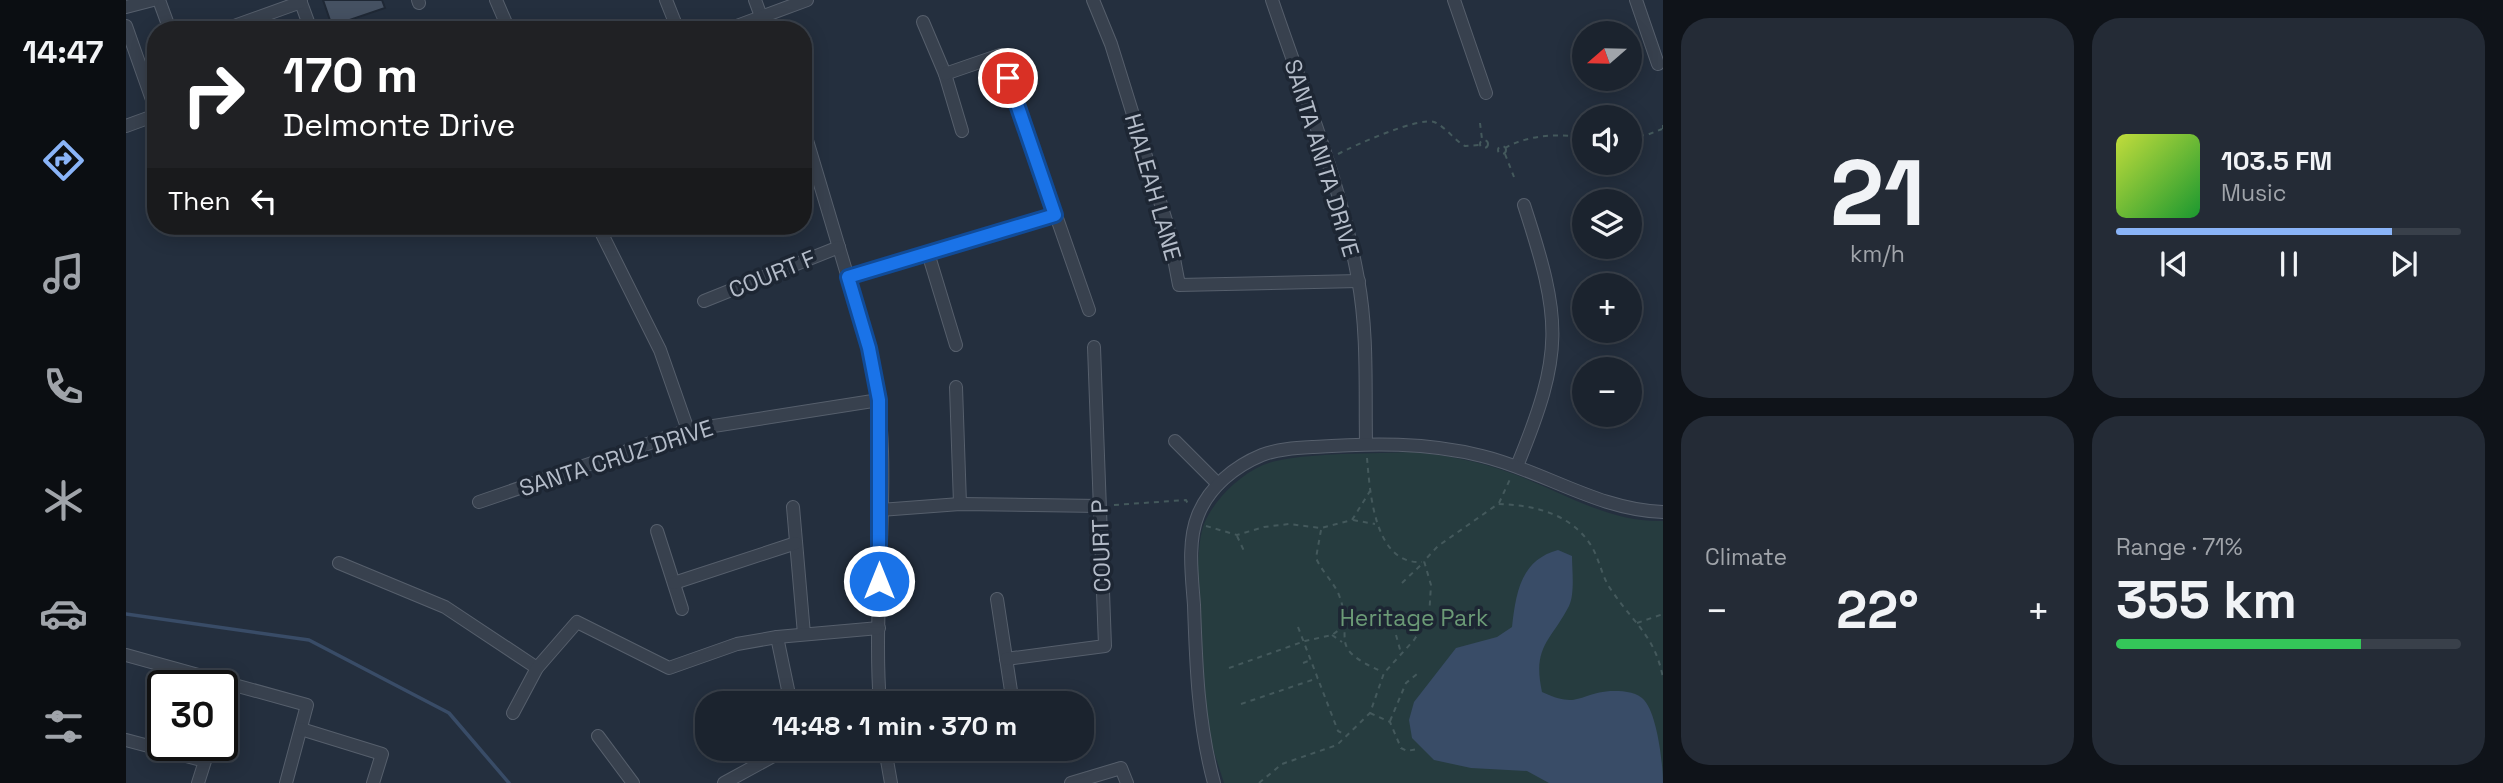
<!DOCTYPE html>
<html lang="en">
<head>
<meta charset="utf-8">
<style>
	body { margin:0; font-family:"Space Grotesk",sans-serif; background:#242b36; color:#f1f3f6; height:100vh; display:flex; flex-direction:column; font-size:26px; white-space:nowrap }
	* { box-sizing:border-box; margin:0 }
	p { font-size:23px; color:#a0a4aa }
	.icon { flex:none; width:38px; height:38px; fill:none; stroke:currentColor; stroke-width:2; stroke-linecap:round; stroke-linejoin:round }
	.map { position:relative; flex:1; overflow:hidden }
	.drawer { display:flex; flex-direction:column; gap:18px; padding:18px; background:#0f1319; width:840px }
	.drawer>* { flex:none }
	.top-card { position:absolute; left:21px; top:21px; width:665px; height:214px; border-radius:28px; box-shadow:0 4px 18px #0003,0 0 0 2px #39404a; background:#202124; color:#fff; overflow:hidden }
	.needle { width:46px; rotate:250deg }
	.buttons { position:absolute; left:1446px; top:21px; display:grid; gap:14px }
	.buttons a { display:grid; place-items:center; width:70px; height:70px; border-radius:50%; background:#1b232e; box-shadow:0 4px 18px #0003,0 0 0 2px #39404a; font-size:35px }
	.speed { position:absolute; left:21px; top:670px; display:flex; gap:14px; font-size:35px; font-weight:700; text-align:center }
	.speed>* { display:grid; place-content:center; width:91px; height:91px; border-radius:50%; background:#1b232e; box-shadow:0 4px 18px #0003,0 0 0 2px #39404a; line-height:1 }
	.speed .limit { border:4px solid #111; border-radius:10px; background:#fff; color:#111 }
	.pin { position:absolute; display:grid; place-items:center; width:60px; height:60px; color:#fff; margin:-30px; border:4px solid #fff; border-radius:50%; box-shadow:0 2px 7px #0007 }
	.me { position:absolute; width:77px; margin:-38px; rotate:0deg; stroke-linejoin:round; filter:drop-shadow(0 0 5px #0008) }
	.turn { display:flex; align-items:center; gap:24px; height:147px; padding:0 21px; font-size:32px }
	.turn .icon { width:91px; height:91px; stroke-width:2.5 }
	.turn b { display:block; font-size:49px; line-height:60px }
	.then { display:flex; align-items:center; height:66px; padding:0 21px; background:#0003; gap:14px; font-size:26px }
	.big { font-size:52px; font-weight:700; line-height:1.1 }
	.drawer .card { flex:1; display:flex; flex-direction:column; justify-content:center; gap:10px; min-width:0; padding:0 24px; border-radius:28px; background:#242b36 }
	.drawer .dial { align-items:center; gap:0 }
	.dial b { font-size:91px; line-height:1 }
	.song { display:flex; align-items:center; gap:21px }
	.cover { width:84px; height:84px; border-radius:10px; background:linear-gradient(135deg,hsl(70 70% 55%),hsl(130 70% 35%)) }
	.played { height:7px; border-radius:4px; background:linear-gradient(90deg,#8ab4f8 80%,#39404a 80%) }
	.keys { display:flex; justify-content:space-around; direction:ltr }
	.heat { display:flex; justify-content:space-between; align-items:center; font-size:38px; direction:ltr }
	.charge { height:10px; border-radius:5px; background:linear-gradient(90deg,#34c759 71%,#39404a 0) }
	.drawer .tiles { flex:1; display:grid; gap:18px; grid-template-columns:repeat(2,1fr) }
	.trip { position:absolute; left:569px; top:691px; width:399px; height:70px; border-radius:28px; background:#1b232e; box-shadow:0 4px 18px #0003,0 0 0 2px #39404a; font-weight:700; line-height:70px; text-align:center }
	main { display:flex; flex:1; min-height:0 }
	.tab-bar { display:flex; flex-direction:column; width:126px; justify-content:space-around; align-items:center; background:#0b0e12; color:#a0a4aa }
	.tab-bar .icon { width:49px; height:49px }
	.tab-bar .active { color:#8ab4f8 }
	.tab-bar b { font-size:32px; color:#f1f3f6 }
	.map>svg:first-child { display:block }
	.green { fill:#263c3f }
	.water { fill:#394c67 }
	.lines { fill:none; stroke-linecap:round; stroke-linejoin:round }
	.stream { stroke:#394c67; stroke-width:3.5 }
	.building { fill:#455162; stroke:#1f2835; stroke-width:2 }
	.minor-casing { stroke:#565f6c; stroke-width:14 }
	.path { stroke:#44595c; stroke-width:2; stroke-dasharray:5 5; stroke-linecap:butt }
	.minor { stroke:#38414e; stroke-width:12 }
	.route-casing { stroke:#114b97; stroke-width:18 }
	.route { stroke:#1a73e8; stroke-width:12 }
	.labels { text-anchor:middle; stroke-width:7; stroke-linejoin:round; paint-order:stroke }
	.street-label { font-size:23px; fill:#b4bcc9; stroke:#1d2633 }
	.park-label { font-size:23px; fill:#6b9a76; stroke:#1d2633 }
</style>
</head>
<body>
<main>
<nav class="tab-bar">
<b>14:47</b>
<svg class="icon active" aria-label="directions" viewBox="0 0 24 24"><path d="M12 3l9 9-9 9-9-9zM9 14v-3h6M13 9l2 2-2 2"/></svg>
<svg class="icon" aria-label="music" viewBox="0 0 24 24"><path d="M9 18V5l10-2v13"/><circle cx="6" cy="18" r="3"/><circle cx="16" cy="16" r="3"/></svg>
<svg class="icon" aria-label="phone" viewBox="0 0 24 24"><path d="M5 4h4l2 5-3 2q2 4 5 5l2-3 5 2v4C11 20 4 13 5 4z"/></svg>
<svg class="icon" aria-label="climate" viewBox="0 0 24 24"><path d="M12 3v18M4 7l16 10M4 17L20 7"/></svg>
<svg class="icon" aria-label="car" viewBox="0 0 24 24"><path d="M5 17H2v-5l4-1 3-4h7l3 4 3 1v5h-3M9 17h6M6 11h13"/><circle cx="7" cy="17" r="2"/><circle cx="17" cy="17" r="2"/></svg>
<svg class="icon" aria-label="filters" viewBox="0 0 24 24"><path d="M4 7h16M4 17h16"/><circle cx="9" cy="7" r="2"/><circle cx="15" cy="17" r="2"/></svg>
</nav>
<div class="map">
<svg width="1537" height="783" viewBox="0 0 1537 783">
	<rect width="100%" height="100%" fill="#242f3e"/>
	<path class="green" d="M1286,452C1320,455 1352,461 1385,473C1435,491 1483,523 1537,521V783H1098C1092,764 1085,745 1082,726C1075,689 1065,556 1078,524C1088,500 1112,476 1137,465C1168,452 1249,454 1286,452Z"/>
	<path class="water" d="M1432,550L1446,556C1446,570 1449,593 1443,606C1425,641 1406,646 1416,692C1453,709 1451,694 1484,691C1495,691 1508,691 1516,698C1531,710 1537,764 1537,783H1423L1401,771L1345,768L1308,760L1286,738L1283,720L1288,702L1330,648L1371,637L1386,627C1390,592 1395,560 1432,550Z"/>
	<g class="lines">
		<polyline class="stream" points="0,614 183,640 323,713 383,783"/>
	</g>
	<polygon class="building" points="197,0 256,0 259,8 206,26"/>
	<g class="lines">
		<defs>
			<g id="minor">
				<polyline points="33,0 44,30"/>
				<polyline points="174,0 185,30"/>
				<polyline points="292,0 293,3"/>
				<polyline points="370,0 383,30"/>
				<polyline points="540,0 552,30"/>
				<polyline points="629,0 640,30"/>
				<polyline points="967,0 985,44 1042,227 1053,285 1233,281"/>
				<path d="M1146,0C1177,92 1215,183 1232,279C1242,332 1239,389 1240,443"/>
				<polyline points="1328,0 1360,93"/>
				<polyline points="1510,0 1532,64"/>
				<polyline points="0,7 27,0"/>
				<polyline points="797,22 819,74 836,131"/>
				<polyline points="0,26 30,111"/>
				<polyline points="97,30 175,2"/>
				<polyline points="600,30 681,0"/>
				<polyline points="819,74 874,55 963,310"/>
				<polyline points="0,126 30,115"/>
				<path d="M677,127L743,348C771,458 745,589 754,704"/>
				<polyline points="472,226 534,350 562,430"/>
				<polyline points="802,253 830,345"/>
				<polyline points="722,277 929,215"/>
				<polyline points="578,301 713,247"/>
				<polyline points="830,387 834,504"/>
				<polyline points="1049,441 1092,484"/>
				<path d="M1391,466C1438,352 1436,321 1398,205"/>
				<polyline points="353,502 562,430 753,400"/>
				<polyline points="667,507 678,634"/>
				<polyline points="754,510 834,504 973,506"/>
				<polyline points="531,531 556,609"/>
				<polyline points="213,563 319,607 411,668"/>
				<polyline points="548,583 670,543"/>
				<polyline points="871,599 887,704"/>
				<polyline points="651,637 665,704"/>
				<polyline points="0,655 181,705 160,783"/>
				<polyline points="880,659 979,646 968,347"/>
				<polyline points="387,713 411,668 451,622 543,668 611,644 651,637 753,628"/>
				<polyline points="175,729 256,754 247,783"/>
				<polyline points="472,736 507,783"/>
				<polyline points="0,740 79,761 72,783"/>
				<polyline points="759,749 765,783"/>
				<polyline points="598,783 660,749"/>
				<polyline points="945,783 995,768 1001,783"/>
				<path d="M1088,783C1072,724 1070,665 1068,605C1066,577 1061,542 1072,515C1083,487 1109,466 1136,455C1151,449 1171,448 1188,447C1244,443 1301,442 1356,456C1418,471 1472,510 1537,512"/>
			</g>
		</defs>
		<use href="#minor" class="minor-casing"/>
		<g class="path">
			<polyline points="1354,123 1356,139"/>
			<polyline points="1537,125 1537,129"/>
			<polyline points="1503,137 1521,135 1536,129"/>
			<circle cx="1358" cy="144" r="4"/>
			<circle cx="1376" cy="150" r="4"/>
			<path d="M1379,148C1401,135 1434,133 1458,138"/>
			<path d="M1212,154C1229,145 1292,117 1308,122C1320,127 1328,140 1339,146L1354,145"/>
			<polyline points="1379,154 1388,177"/>
			<path d="M1241,458C1244,492 1248,565 1296,562"/>
			<polyline points="1373,503 1385,477"/>
			<polyline points="988,505 1060,500 1063,506"/>
			<polyline points="1227,520 1249,524"/>
			<polyline points="1080,526 1111,535 1138,527 1163,524 1195,528 1226,520 1244,491"/>
			<path d="M1195,530L1190,558C1196,572 1207,581 1213,595C1230,640 1197,646 1257,672"/>
			<polyline points="1111,536 1119,553"/>
			<polyline points="1276,583 1298,562"/>
			<polyline points="1511,623 1537,614"/>
			<polyline points="1172,627 1212,731 1218,734"/>
			<polyline points="1206,635 1216,642"/>
			<polyline points="1270,635 1275,653"/>
			<polyline points="1177,663 1185,660"/>
			<polyline points="1103,668 1179,641 1206,635 1217,627"/>
			<polyline points="1115,704 1192,678"/>
			<polyline points="1244,713 1264,722 1275,748 1281,751 1291,749"/>
			<polyline points="1264,721 1280,683 1291,674"/>
			<path d="M1133,783L1156,764L1211,745L1244,713L1258,673L1288,640L1303,617L1305,585L1298,561L1312,546L1372,504C1409,505 1446,514 1466,547C1474,561 1476,578 1486,591C1509,625 1529,636 1537,678"/>
		</g>
		<use href="#minor" class="minor"/>
	</g>
	<g class="lines">
		<defs>
			<polyline id="route" points="753,581 753,400 743,348 722,277 929,215 882,78"/>
		</defs>
		<use href="#route" class="route-casing"/>
		<use href="#route" class="route"/>
	</g>
	<g class="labels">
		<g class="street-label">
			<text transform="translate(1196 158) rotate(73)" y="8">SANTA ANITA DRIVE</text>
			<text transform="translate(1027 187) rotate(74)" y="8">HIALEAH LANE</text>
			<text transform="translate(646 274) rotate(-22)" y="8">COURT F</text>
			<text transform="translate(490 458) rotate(-18)" y="8">SANTA CRUZ DRIVE</text>
			<text transform="translate(975 546) rotate(-92)" y="8">COURT P</text>
		</g>
		<g class="park-label">
			<text x="1288" y="626">Heritage Park</text>
		</g>
	</g>
</svg>
<div class="buttons">
<a><svg class="needle" viewBox="-14 -14 28 28"><path d="M0-13l5 13h-10z" fill="#e53935"/><path d="M0 13l5-13h-10z" fill="#a0a4aa"/></svg></a>
<a><svg class="icon" aria-label="sound" viewBox="0 0 24 24"><path d="M4 9h4l5-4v14l-5-4H4zM17 9q2 3 0 6"/></svg></a>
<a><svg class="icon" aria-label="layers" viewBox="0 0 24 24"><path d="M12 4l9 5-9 5-9-5zM3 14l9 5 9-5"/></svg></a>
<a>+</a>
<a>−</a>
</div>
<div class="speed"><div class="limit">30</div></div>
<div class="pin" style="left:882px;top:78px;background:#d93025"><svg class="icon" aria-label="arrive" viewBox="0 0 24 24"><path d="M6 21V4h12l-3 4 3 4H6"/></svg></div>
<svg class="me" style="left:753px;top:581px" viewBox="-20 -20 40 40"><circle r="17" fill="#1a73e8" stroke="#fff" stroke-width="3"/><path d="M0-11L8 9 0 5-8 9z" fill="#fff"/></svg>
<div class="trip">14:48 · 1 min · 370 m</div>
<div class="top-card">
<div class="turn"><svg class="icon" aria-label="right" viewBox="0 0 24 24"><path d="M7 20v-9h11M14 6l5 5-5 5"/></svg><div><b>170 m</b>Delmonte Drive</div></div>
<div class="then">Then<svg class="icon" aria-label="left" viewBox="0 0 24 24"><path d="M17 20v-9H6M10 6l-5 5 5 5"/></svg></div>
</div>
</div>
<section class="drawer">
<div class="tiles">
<div class="card dial"><b>21</b><p>km/h</p></div>
<div class="card">
<div class="song"><i class="cover"></i><div><b>103.5 FM</b><p>Music</p></div></div>
<div class="played"></div>
<div class="keys"><svg class="icon" aria-label="previous" viewBox="0 0 24 24"><path d="M18 5L8 12l10 7zM5 5v14"/></svg><svg class="icon" aria-label="pause" viewBox="0 0 24 24"><path d="M8 5v14M16 5v14"/></svg><svg class="icon" aria-label="next" viewBox="0 0 24 24"><path d="M6 5l10 7-10 7zM19 5v14"/></svg></div>
</div>
<div class="card"><p>Climate</p>
<div class="heat"><a>−</a><b class="big">22°</b><a>+</a></div>
</div>
<div class="card"><p>Range · 71%</p><b class="big">355 km</b><div class="charge"></div></div>
</div>
</section>
</main>
</body>
</html>
